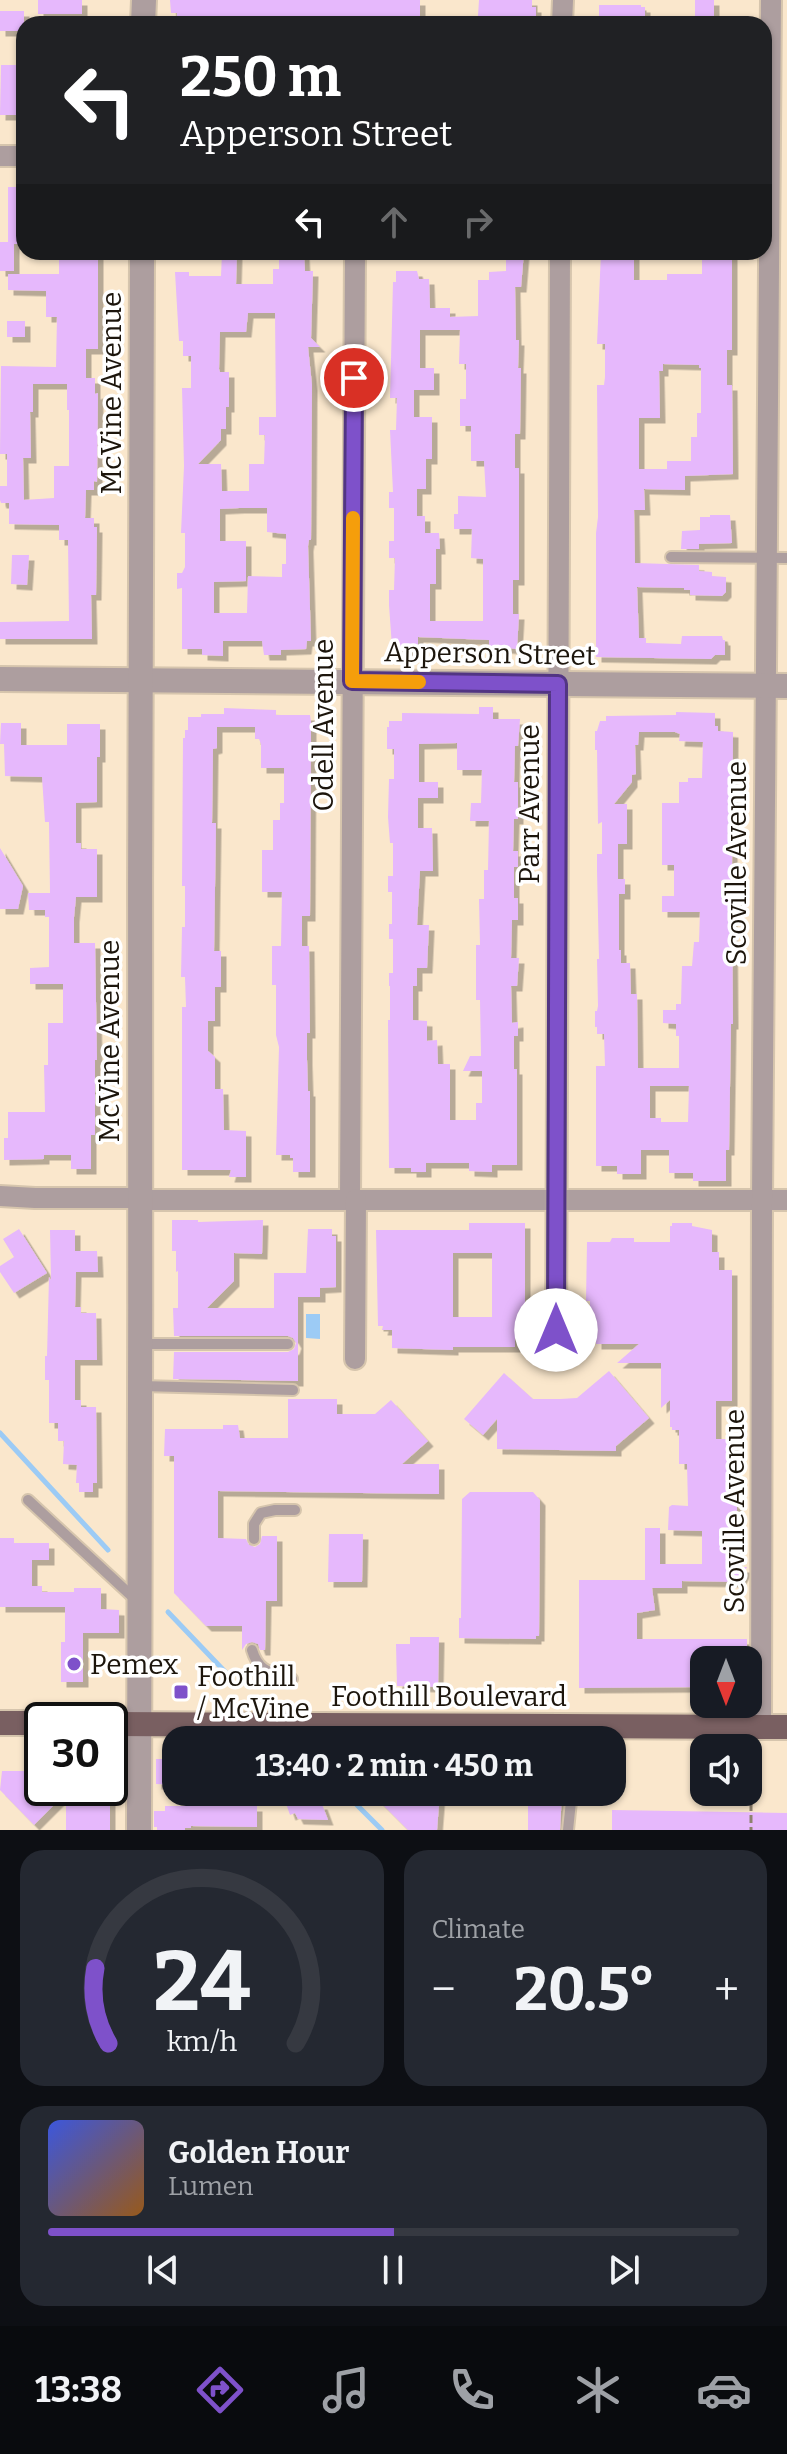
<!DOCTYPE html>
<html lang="en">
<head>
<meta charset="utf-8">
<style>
	body { margin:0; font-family:Bitter,serif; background:#242831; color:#f1f3f6; height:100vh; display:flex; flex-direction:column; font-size:30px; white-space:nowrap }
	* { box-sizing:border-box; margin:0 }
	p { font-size:26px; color:#9ea1a6 }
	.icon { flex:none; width:44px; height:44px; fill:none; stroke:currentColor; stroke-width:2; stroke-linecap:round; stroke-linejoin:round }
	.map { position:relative; height:1830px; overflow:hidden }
	.side { display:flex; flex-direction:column; gap:20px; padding:20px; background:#0d0f14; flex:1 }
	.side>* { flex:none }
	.hud { position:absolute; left:16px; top:16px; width:756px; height:244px; border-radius:24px; box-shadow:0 2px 6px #0004; background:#202124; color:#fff; overflow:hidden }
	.needle { width:52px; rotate:180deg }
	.fabs { position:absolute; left:690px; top:1646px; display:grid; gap:16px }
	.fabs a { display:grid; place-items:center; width:72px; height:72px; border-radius:16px; background:#171b24; box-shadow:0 2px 6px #0004; font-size:40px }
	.speed { position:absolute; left:24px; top:1702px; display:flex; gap:16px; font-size:40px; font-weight:700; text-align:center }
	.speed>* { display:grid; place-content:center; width:104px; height:104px; border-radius:50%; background:#171b24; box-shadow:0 2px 6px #0004; line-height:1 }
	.speed .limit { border:4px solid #111; border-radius:12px; background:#fff; color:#111 }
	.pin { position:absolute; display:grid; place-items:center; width:68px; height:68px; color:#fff; margin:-34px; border:4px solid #fff; border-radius:50%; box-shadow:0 2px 8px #0007 }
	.me { position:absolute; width:88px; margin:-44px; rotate:0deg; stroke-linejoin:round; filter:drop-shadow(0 0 6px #0008) }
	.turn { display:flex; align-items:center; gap:28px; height:168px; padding:0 32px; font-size:36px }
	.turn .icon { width:104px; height:104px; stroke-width:2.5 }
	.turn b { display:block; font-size:56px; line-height:68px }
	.lanes { display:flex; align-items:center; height:76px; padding:0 32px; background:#0003; justify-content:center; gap:40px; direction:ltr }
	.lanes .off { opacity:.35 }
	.big { font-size:60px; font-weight:700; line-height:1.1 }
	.side .tile { flex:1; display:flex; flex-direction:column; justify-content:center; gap:12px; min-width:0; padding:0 28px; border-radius:24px; background:#242831 }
	.side .dial { align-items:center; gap:0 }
	.dial svg { height:208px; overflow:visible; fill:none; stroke:#363941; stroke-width:7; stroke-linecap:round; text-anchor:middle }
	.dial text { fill:#f1f3f6; stroke:none }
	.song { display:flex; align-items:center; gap:24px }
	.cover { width:96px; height:96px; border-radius:12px; background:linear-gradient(135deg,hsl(230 70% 55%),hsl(30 70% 35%)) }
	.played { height:8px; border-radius:4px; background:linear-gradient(90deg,#7e51ca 50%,#363941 50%) }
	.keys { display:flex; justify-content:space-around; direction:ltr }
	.heat { display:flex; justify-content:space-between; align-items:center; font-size:44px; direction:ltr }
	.side .tiles { flex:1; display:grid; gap:20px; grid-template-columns:1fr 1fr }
	.tile:last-child { grid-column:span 2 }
	.trip { position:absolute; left:162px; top:1726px; width:464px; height:80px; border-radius:24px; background:#171b24; box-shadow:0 2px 6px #0004; font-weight:700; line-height:80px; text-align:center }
	.tab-bar { display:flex; height:128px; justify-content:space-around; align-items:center; background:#090b0e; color:#9ea1a6 }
	.tab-bar .icon { width:56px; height:56px }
	.tab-bar .selected { color:#7e51ca }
	.tab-bar b { font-size:36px; color:#f1f3f6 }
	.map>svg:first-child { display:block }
	.water { fill:#9ccbf5 }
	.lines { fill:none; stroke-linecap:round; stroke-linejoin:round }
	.stream { stroke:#9ccbf5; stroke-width:5 }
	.building { fill:#e6b8fc; fill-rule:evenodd; filter:url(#shadow) }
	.service-casing { stroke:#d6c5ad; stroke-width:14 }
	.minor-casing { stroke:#d6c5ad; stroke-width:24 }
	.tertiary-casing { stroke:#d6c5ad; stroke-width:28 }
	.primary-casing { stroke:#d6c5ad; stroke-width:28 }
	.path { stroke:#8e816e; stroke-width:3; stroke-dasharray:8 4; stroke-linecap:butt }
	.service { stroke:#ad9e9f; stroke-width:10 }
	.minor { stroke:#ad9e9f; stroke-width:20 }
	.tertiary { stroke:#ad9e9f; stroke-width:24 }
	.primary { stroke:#795f61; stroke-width:24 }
	.route-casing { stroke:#523583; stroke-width:20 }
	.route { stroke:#7e51ca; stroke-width:14 }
	.slow { stroke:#f59e0b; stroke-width:14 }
	.poi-dot { fill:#7e51ca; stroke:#fff; stroke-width:3 }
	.labels { text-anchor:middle; stroke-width:7; stroke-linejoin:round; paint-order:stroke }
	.street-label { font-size:28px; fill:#1c150c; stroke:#fff }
	.poi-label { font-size:28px; fill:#1c150c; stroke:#fff; text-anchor:start }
</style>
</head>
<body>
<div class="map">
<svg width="787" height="1830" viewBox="0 0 787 1830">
	<defs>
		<filter id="shadow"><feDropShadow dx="5.5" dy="5.5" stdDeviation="0" flood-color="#0004"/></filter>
	</defs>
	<rect width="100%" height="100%" fill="#fae7cc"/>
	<polygon class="water" points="306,1314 320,1314 320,1339 306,1338"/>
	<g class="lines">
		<g class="stream">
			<polyline points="0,1433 108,1550"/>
			<polyline points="168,1612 232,1679"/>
			<polyline points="344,1792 382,1830"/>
		</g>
	</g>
	<g class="building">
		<rect x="38" y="0" width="44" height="14"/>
		<polygon points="170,0 420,0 420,24 177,22 177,13 171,13"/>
		<polygon points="479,0 532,0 532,7 536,7 536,24 514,24 514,16 478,16"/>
		<rect x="695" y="0" width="19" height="24"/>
		<polygon points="599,5 641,5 641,7 645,7 645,24 599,23"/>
		<rect x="0" y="11" width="24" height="20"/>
		<polygon points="1,65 23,65 23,115 0,115"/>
		<polygon points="8,187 24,187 24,244 14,244 14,271 0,271 0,242 8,242"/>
		<path d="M62,252H98V349H86V378H95V394L98,393L97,482L94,481V490H86L85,518H94V527H97L96,595H91L92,639H0V622L69,621L68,540H59V525L9,524V503H1L0,500V486H7V454H0L1,366L56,367L57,317H46V291L8,290V274H59V256H61ZM33,384H67V410H69V466H54V498L24,500L23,458H31L30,412H33Z"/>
		<path d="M222,252H237L236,284H273V269H279V252H304L305,271H313L311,338L320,347H308L312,385L311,540H309L308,546L311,641H307L306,649L281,650V655H264L262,641H223V656L202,655V649H182V588L177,589V573H182L185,567V533H181L184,466L182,388H191V356H183V341H179L175,272H189V276H221ZM248,313H275L276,417H259V435H265L264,464H249V491H222L221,464H198L221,440V429H226V407H229V372H220L219,369L220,332H246ZM239,508H267V532L286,534V564H282V577L248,576L247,613H214V582L246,581V541H220V509Z"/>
		<path d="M506,252H524L521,287H515L516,340H519L518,368H521L520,434H515V468H519V580H513V614H519L517,649L489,647V640L418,637V651H404V647H392L389,605V590H394L395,558H389V541H394V508H389V492H393L390,430H396L397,398H390L393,282H396V271H417L419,279H429L430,308H450V317L478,316V280H489V272L506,271ZM420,330H460L459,364H466V399H460V426H471V461H484L486,497L458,496V514H454V529H472L471,558L483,559V621H430V584H436V549H440L439,533H425V516H417V489H426V459H432V417H414V390H434V368H420Z"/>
		<path d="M601,252H634V280H667V274H702V253L732,254V350H727V385H732L733,474L685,476V490L644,489L645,510H634L635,563L699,565V571L712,572V576L726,577V592L722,596L690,595V590H684V588L637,587L639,638H646V643L681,644L682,636H722L723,640H725V655H715L711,659L596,657V533L598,517L597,385H604L605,377V344H597ZM663,364L699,365V368H701V413H697V437H691V461H667V469H639V418H660L659,371H663Z"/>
		<rect x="7" y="321" width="18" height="16"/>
		<polygon points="710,515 730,515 732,543 699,544 699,549 681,549 682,531 700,530 700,517 710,517"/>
		<polygon points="12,555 29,555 27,585 11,584"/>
		<path d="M479,707H493V719H520L518,746H515L514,782H518V819H514L513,851H518V867H514V898H518V920H512L511,958H519L517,986H511L512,1023L518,1022V1036H514V1069H517V1165H492V1172L469,1171V1163H426V1172H411V1168H389L388,1020H390V986H389V973H393V939H389V924H392V892H388V876H393V843H390L388,817L389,779H394V749H387V727H389V721H402V713L479,714ZM457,743V770H482L481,803H471L470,821H489L488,870H484V899H479L480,945H476V1000H480L481,1056H470L463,1071H482V1103H476V1120H450V1064H438L437,1040L427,1041V1021L413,1020V986H417V968H427L429,925H417L420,871H433L432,828H418V798H438V782H419V744Z"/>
		<polygon points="224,708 276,710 276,715 310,715 311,722 310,916 302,916 302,946 309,946 310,1033 307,1033 307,1060 308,1091 310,1091 310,1172 293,1172 293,1158 290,1158 290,1155 276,1155 279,1047 276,1035 276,985 272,985 272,946 281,946 282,892 262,892 262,850 273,850 273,820 280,820 280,803 284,803 284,768 261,768 261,744 259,739 255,739 255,727 217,727 217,748 213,749 212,823 216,823 214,951 221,951 221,987 215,987 215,1021 208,1021 208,1051 215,1057 215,1089 223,1089 224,1130 246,1131 246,1177 229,1177 231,1170 182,1170 182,1007 186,1007 185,977 181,977 182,927 185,927 185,886 182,886 183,738 185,738 185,730 188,730 188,717 201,717 201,714 224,714"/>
		<path d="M676,712L715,713V726H718V731L733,732L732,869H740V905H732L733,1024H731L729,1150H726V1181H693V1173H669V1150H641V1174H617V1166H596V1066H605L604,1034H597V1027H595V1011H597L598,1006L597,959H599L597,870V854H602V822L598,824L597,750H595V731H597L600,721H606V716L676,715ZM639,732H675L680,734L679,741L703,742L702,778H688V782H679V803H662V865H674V896H662V912H700L699,942H694L692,966H682L681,1004H676V1010H663V1023L676,1024V1036H679V1068H638L637,994H631L630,963H621V950H619V894H625V879H618V844H627V804H614L632,782V775L636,774L635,745H638ZM650,1086H689L688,1122H661V1118H650Z"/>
		<polygon points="1,723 21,723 21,745 67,745 67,724 100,724 100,757 97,757 97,802 76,803 76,843 81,843 81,849 97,849 97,897 76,897 74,917 74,943 95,943 97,1060 95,1060 95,1135 91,1135 91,1169 71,1169 71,1155 44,1155 44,1159 4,1160 4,1138 8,1138 8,1112 45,1112 44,1065 48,1065 48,1023 63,1023 63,984 30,984 30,968 49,967 49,917 45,917 45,910 29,910 28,893 50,893 49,822 45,822 42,777 5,776 4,744 0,744"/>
		<polygon points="0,848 23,886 18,909 0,909"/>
		<polygon points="172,1220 198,1220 198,1222 263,1220 262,1254 234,1253 234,1281 207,1308 274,1308 274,1273 306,1273 308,1229 332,1229 332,1236 336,1236 336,1287 320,1288 320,1297 298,1297 298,1381 173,1379 174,1352 288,1352 294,1349 296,1343 293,1338 288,1336 174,1336 173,1308 178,1308 178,1271 176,1272 176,1251 172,1251"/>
		<path d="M469,1223H525V1310H521V1330H515V1347H453V1350L392,1348V1330H382L383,1326H378L376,1230H469ZM453,1253H492V1317H453Z"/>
		<polygon points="672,1223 692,1223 692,1226 712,1230 712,1252 719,1252 719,1270 732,1270 732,1401 716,1401 716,1439 733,1439 733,1503 737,1503 737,1567 747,1567 739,1582 682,1581 682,1588 652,1588 655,1610 637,1613 637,1639 747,1639 747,1660 704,1660 704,1687 579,1688 579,1580 645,1580 645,1528 660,1528 660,1564 702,1564 702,1531 668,1530 669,1507 672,1505 688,1506 687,1464 679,1464 679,1430 672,1430 672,1427 670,1427 670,1400 661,1408 661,1363 617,1363 639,1344 596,1344 596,1331 590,1331 590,1301 586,1301 587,1242 610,1242 612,1238 634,1238 634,1242 670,1242 670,1226 672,1226"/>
		<polygon points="19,1229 47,1273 14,1293 0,1272 0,1266 14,1257 3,1239"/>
		<polygon points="50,1230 75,1230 75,1251 97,1251 98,1272 76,1272 75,1307 81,1307 81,1313 96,1313 97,1360 75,1360 75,1400 81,1400 81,1407 96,1407 97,1483 93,1483 93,1492 79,1492 79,1483 76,1483 77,1465 63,1464 64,1441 58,1441 58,1423 49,1423 49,1380 45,1380 45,1356 47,1356 49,1277 51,1280"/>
		<polygon points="609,1371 649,1418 616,1446 616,1451 497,1449 497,1419 483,1435 464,1419 504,1373 533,1399 560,1399 577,1398"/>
		<polygon points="288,1399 337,1399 337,1414 375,1414 391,1400 428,1441 402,1464 439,1464 439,1494 218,1491 218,1538 246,1539 249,1545 255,1547 260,1544 262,1536 277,1536 277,1601 266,1601 265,1650 260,1650 258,1644 252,1642 246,1644 242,1650 242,1626 206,1626 174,1593 174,1456 164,1456 165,1429 223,1429 223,1425 238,1425 240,1438 288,1438"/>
		<polygon points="470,1492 533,1492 540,1500 539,1636 536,1636 536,1639 459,1638 459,1618 461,1618 462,1499"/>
		<polygon points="329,1534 363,1534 362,1582 328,1582"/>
		<polygon points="0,1538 14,1538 14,1543 49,1543 49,1560 32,1560 32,1586 42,1586 42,1592 74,1592 74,1588 101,1588 101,1609 119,1610 119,1633 83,1633 83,1682 61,1682 61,1642 65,1642 65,1607 0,1607"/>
		<polygon points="410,1637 439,1637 438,1687 397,1686 396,1644 410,1644"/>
		<polygon points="156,1759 176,1759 176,1785 156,1784"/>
		<polygon points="2,1771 42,1771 42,1788 106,1788 106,1794 110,1794 110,1830 66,1830 66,1793 34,1825 0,1790"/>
		<polygon points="282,1792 300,1792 304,1804 322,1804 328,1820 298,1819 295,1813 290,1815"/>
		<polygon points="370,1792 440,1792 437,1830 408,1830"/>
		<polygon points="528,1792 562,1792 560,1830 528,1830"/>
		<polygon points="165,1806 257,1806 257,1827 191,1826 191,1828 185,1828 185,1830 157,1830 157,1827 154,1827 154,1811 165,1811"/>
		<polygon points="612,1810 787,1813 787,1830 612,1830"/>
	</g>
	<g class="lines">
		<defs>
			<g id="service">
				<polyline points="671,557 787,558"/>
				<polyline points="139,1344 288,1344"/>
				<polyline points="141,1386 293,1390"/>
				<polyline points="28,1500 136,1600"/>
				<polyline points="254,1539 254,1524 261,1513 275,1510 295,1510"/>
				<path d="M252,1650C259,1673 271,1672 292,1679"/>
				<polyline points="568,1830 572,1792"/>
			</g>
			<g id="minor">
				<polyline points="562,24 563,0"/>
				<polyline points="0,156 24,156"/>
				<polyline points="0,1196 35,1198 139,1198"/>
				<polyline points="350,1199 355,252"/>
				<polyline points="139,1200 787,1200"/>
				<polyline points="556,1357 560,252"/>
				<polyline points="355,1359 356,1199"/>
				<polyline points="761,1727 762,1200 771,0"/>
			</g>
			<g id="tertiary">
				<polyline points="143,24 144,0"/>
				<polyline points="0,679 787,686"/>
				<path d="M139,1830C142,1304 138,778 142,252"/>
			</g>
			<g id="primary">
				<polyline points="0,1723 42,1723"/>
				<polyline points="110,1724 787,1727"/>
			</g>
		</defs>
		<use href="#service" class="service-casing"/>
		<use href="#minor" class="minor-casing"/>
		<use href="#tertiary" class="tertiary-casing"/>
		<use href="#primary" class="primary-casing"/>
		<polyline class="path" points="751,1791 751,1830"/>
		<use href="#service" class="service"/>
		<use href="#minor" class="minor"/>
		<use href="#tertiary" class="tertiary"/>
		<use href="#primary" class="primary"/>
	</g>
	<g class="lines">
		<defs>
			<polyline id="route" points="354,378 352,681 558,684 556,1330"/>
		</defs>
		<use href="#route" class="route-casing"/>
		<use href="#route" class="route"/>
		<polyline class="slow" points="353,518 352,681 419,682"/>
	</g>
	<g class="poi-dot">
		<circle cx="74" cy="1664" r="8"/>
		<rect x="173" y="1684" width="16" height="16" rx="4"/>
	</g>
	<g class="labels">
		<g class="street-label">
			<text transform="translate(111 393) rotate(-90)" y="10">McVine Avenue</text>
			<text transform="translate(490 653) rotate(1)" y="10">Apperson Street</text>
			<text transform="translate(323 725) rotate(-90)" y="10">Odell Avenue</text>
			<text transform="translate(529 804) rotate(-90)" y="10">Parr Avenue</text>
			<text transform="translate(736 863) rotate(-90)" y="10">Scoville Avenue</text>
			<text transform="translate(109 1041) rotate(-90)" y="10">McVine Avenue</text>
			<text transform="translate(734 1511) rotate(-90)" y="10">Scoville Avenue</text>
			<text x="449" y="1706">Foothill Boulevard</text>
		</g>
		<g class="poi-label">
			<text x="90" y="1674">Pemex</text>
			<text x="197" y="1686">Foothill<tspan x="197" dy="32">/ McVine</tspan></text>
		</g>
	</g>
</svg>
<div class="fabs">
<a><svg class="needle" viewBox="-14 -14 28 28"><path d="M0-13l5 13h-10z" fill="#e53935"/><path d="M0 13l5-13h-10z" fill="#9ea1a6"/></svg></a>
<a><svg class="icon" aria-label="sound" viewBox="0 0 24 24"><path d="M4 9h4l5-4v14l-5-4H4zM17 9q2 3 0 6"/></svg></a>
</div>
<div class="speed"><div class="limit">30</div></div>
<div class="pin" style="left:354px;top:378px;background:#d93025"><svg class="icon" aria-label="arrive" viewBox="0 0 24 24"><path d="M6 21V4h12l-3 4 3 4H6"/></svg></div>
<svg class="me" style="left:556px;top:1330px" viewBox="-20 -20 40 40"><circle r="19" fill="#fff"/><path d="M0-13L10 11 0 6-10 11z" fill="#7e51ca"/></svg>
<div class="trip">13:40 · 2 min · 450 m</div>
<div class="hud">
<div class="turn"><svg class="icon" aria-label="left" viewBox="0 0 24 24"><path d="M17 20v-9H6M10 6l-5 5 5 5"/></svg><div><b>250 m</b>Apperson Street</div></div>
<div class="lanes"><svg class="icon" aria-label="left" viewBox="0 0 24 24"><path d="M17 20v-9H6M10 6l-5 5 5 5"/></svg><svg class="icon off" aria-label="ahead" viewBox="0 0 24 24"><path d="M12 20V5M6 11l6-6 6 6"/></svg><svg class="icon off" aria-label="right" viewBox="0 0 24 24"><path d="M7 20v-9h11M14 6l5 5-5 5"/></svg></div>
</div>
</div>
<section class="side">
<div class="tiles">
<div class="tile dial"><svg viewBox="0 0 100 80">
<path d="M14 69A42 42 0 1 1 86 69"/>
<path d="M14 69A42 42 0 0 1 9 40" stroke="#7e51ca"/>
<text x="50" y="56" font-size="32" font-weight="700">24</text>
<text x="50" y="72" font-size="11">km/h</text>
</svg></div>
<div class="tile"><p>Climate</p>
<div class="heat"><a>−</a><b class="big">20.5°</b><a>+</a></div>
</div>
<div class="tile">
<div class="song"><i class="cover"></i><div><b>Golden Hour</b><p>Lumen</p></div></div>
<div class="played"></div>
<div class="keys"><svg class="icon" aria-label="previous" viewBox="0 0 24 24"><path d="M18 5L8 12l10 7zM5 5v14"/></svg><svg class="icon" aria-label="pause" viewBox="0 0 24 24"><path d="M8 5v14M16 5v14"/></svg><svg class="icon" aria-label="next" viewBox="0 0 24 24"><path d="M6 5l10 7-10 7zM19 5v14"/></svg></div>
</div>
</div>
</section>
<nav class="tab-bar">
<b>13:38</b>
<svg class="icon selected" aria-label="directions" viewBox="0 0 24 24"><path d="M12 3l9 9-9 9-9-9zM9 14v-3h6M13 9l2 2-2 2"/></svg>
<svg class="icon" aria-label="music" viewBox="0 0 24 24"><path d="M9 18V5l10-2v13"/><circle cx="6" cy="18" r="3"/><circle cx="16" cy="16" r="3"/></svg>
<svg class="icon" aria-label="phone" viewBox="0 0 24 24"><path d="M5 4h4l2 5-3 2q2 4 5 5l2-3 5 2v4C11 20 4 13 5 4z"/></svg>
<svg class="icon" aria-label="climate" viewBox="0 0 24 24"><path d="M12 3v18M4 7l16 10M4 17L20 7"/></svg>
<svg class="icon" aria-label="car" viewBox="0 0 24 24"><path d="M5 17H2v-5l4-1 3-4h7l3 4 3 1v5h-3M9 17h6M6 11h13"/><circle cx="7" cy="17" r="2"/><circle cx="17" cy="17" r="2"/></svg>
</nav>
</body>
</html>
